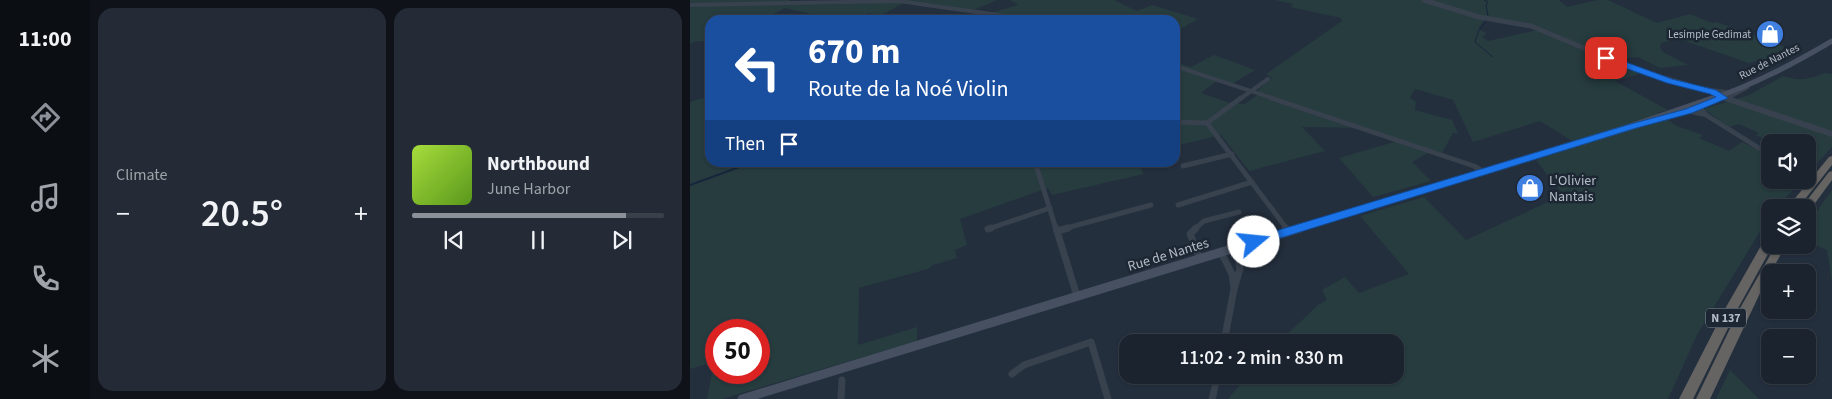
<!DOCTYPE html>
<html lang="en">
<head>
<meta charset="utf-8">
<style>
	body { margin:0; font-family:"Source Sans 3",sans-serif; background:#242b36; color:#f1f3f6; height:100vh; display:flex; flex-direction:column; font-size:19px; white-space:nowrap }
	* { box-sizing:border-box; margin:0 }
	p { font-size:16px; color:#a0a4aa }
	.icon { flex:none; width:28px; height:28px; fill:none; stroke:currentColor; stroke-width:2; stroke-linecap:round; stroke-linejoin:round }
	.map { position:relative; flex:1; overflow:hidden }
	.drawer { display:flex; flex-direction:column; gap:8px; padding:8px; background:#0f1319; width:600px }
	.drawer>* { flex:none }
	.guide { position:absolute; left:15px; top:15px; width:475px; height:152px; border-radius:15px; box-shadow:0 1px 4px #0004,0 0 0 1px #39404a; background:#1a4fa0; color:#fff; overflow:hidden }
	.tools { position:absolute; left:1071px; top:134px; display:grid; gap:10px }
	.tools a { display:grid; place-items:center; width:55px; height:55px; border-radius:10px; background:#1b232e; box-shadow:0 1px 4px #0004,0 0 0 1px #39404a; font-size:25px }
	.speed { position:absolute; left:15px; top:319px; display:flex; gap:10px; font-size:25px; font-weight:700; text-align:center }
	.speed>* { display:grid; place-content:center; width:65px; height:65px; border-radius:50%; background:#1b232e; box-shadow:0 1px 4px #0004,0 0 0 1px #39404a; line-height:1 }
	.speed .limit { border:8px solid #d22; background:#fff; color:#111 }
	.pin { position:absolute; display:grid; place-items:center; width:42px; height:42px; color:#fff; margin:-21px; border-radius:10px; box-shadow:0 2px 8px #0006 }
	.me { position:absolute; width:55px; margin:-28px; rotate:73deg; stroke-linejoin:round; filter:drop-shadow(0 0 4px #0008) }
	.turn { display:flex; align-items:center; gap:18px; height:105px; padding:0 20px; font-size:22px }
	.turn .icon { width:65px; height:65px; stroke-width:2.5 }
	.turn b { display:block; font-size:35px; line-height:42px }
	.then { display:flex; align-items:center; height:48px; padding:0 20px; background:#0003; gap:10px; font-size:19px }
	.big { font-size:38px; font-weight:600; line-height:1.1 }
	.drawer .widget { flex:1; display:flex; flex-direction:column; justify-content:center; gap:8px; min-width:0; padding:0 18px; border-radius:15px; background:#242b36 }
	.song { display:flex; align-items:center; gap:15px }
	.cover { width:60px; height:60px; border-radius:8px; background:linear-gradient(135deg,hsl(80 70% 55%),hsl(90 70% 35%)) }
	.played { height:5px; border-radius:2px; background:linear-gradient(90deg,#8c9099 85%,#39404a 85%) }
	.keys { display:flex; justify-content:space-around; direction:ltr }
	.heat { display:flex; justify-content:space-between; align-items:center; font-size:28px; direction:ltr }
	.drawer .tiles { flex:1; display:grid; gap:8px; grid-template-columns:repeat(2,1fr) }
	.trip { position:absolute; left:429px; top:334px; width:285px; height:50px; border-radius:15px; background:#1b232e; box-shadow:0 1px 4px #0004,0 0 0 1px #39404a; font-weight:600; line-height:50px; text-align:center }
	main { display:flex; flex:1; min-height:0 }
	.tabs { display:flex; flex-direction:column; width:90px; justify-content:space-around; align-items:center; background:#0b0e12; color:#a0a4aa }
	.tabs .icon { width:35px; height:35px }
	.tabs .current { color:#8c9099 }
	.tabs b { font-size:22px; color:#f1f3f6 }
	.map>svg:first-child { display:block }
	.green { fill:#263c3f; fill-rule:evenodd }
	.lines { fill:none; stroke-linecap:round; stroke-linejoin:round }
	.stream-far1 { stroke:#17263c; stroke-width:1 }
	.stream { stroke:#17263c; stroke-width:2 }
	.minor-far2 { stroke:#38414e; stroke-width:4 }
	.minor-far1 { stroke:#38414e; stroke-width:5 }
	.minor { stroke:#38414e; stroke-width:7 }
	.tertiary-far1 { stroke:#38414e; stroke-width:5 }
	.tertiary { stroke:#38414e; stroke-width:6 }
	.secondary-far2 { stroke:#465061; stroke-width:5 }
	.secondary-far1 { stroke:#465061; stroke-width:7 }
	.secondary { stroke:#465061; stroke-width:9 }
	.trunk { fill:#656462; fill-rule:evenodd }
	.route { fill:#1a73e8; stroke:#114b97 }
	.labels { text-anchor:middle; stroke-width:5; stroke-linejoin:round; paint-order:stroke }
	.far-poi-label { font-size:11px; fill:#b4bcc9; stroke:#1d2633; text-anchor:end }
	.far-street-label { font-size:11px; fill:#b4bcc9; stroke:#1d2633 }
	.shield { fill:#1d2633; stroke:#878f9c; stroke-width:1 }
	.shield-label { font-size:12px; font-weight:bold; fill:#b4bcc9 }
	.poi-label { font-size:14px; fill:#b4bcc9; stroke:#1d2633; text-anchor:start }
	.street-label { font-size:14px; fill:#b4bcc9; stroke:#1d2633 }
</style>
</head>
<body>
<main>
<nav class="tabs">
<b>11:00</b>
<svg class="icon current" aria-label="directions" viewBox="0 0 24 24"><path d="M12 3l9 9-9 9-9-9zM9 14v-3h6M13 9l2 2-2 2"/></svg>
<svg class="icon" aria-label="music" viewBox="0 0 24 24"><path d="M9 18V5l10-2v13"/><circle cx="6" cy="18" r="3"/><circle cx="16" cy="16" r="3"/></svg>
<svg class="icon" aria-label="phone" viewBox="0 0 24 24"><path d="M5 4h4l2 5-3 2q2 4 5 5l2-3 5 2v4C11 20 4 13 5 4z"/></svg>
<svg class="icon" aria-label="climate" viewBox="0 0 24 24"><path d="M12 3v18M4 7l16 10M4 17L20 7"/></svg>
</nav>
<section class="drawer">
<div class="tiles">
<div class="widget"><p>Climate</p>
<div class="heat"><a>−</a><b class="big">20.5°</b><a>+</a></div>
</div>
<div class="widget">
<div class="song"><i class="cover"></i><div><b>Northbound</b><p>June Harbor</p></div></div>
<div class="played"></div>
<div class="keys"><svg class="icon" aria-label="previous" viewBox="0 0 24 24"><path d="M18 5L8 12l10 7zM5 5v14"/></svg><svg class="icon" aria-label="pause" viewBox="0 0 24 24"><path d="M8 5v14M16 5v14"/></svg><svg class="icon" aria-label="next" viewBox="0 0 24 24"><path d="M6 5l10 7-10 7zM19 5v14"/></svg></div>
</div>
</div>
</section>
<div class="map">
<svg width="1142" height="399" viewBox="0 0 1142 399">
	<rect width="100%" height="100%" fill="#242f3e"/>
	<g class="green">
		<polygon points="0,0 101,0 95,4 213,0 307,0 279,12 214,3 191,15 178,13 166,20 147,20 95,8 72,20 20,20 20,42 7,41 0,44"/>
		<polygon points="320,0 424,0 447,11 462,5 508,19 485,32 485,20 277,20 328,5"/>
		<path d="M585,0H869L877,7L908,0H918L967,23L1000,14L1022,23L1027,22L1108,52L1059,63L995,41L984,40L971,43L970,48L973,52L998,65L970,68L948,57L926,59L949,74L925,81L978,110L967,113L987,126L1013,135L1009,138L1039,151L1052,142L1080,156V180H1112L1087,207L1080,208V215L1007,335L978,399H538L558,375H705V342H589L628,305L637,300L632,290L655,277L669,293L719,274L670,216L734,197L776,240L873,195L846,160L889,145L850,121L783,142L763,100L725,89L720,98L726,102L725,110L762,120L768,133H763L752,153L743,150L722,162L741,181L683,197L649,158L711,140L678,128L612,127L635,151L559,171L531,135L485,146V62L501,67L524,55L565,70L542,84L529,79L511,93L540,103L555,104L570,93L567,91L582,78L576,74L652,21L651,18L600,7L603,4ZM796,17L830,22L852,29L798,41L792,37L797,33L788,29Z"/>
		<path d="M1134,73L1142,74V147L1118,173V142H1081L1066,135L1069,133L1049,124L1039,127L1014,109L1059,95L1093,76C1107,81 1120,80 1134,73Z"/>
		<path d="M20,96V162H447L454,174L362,195L358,188L270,219L277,245L265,250L267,258L243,265L238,269L169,288L168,345L227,327V341L32,399H17L24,362L0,369V102ZM26,330H69V372H26Z"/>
		<polygon points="1142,190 1142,282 1137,250 1118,242 1118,224"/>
		<polygon points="1040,370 1069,399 1026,399"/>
	</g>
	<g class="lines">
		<g class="stream-far1">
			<polyline points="794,0 798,2 796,5 798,16"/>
			<polyline points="796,21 788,32 785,42 803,57"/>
		</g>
		<polyline class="stream" points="0,185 63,162"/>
		<g class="minor-far2">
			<polyline points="0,5 209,1 343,20"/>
			<polyline points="485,66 585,99"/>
			<polyline points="550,99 578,79"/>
		</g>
		<g class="minor-far1">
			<polyline points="551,98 517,123 597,229"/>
			<polyline points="581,98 784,166 794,172"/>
			<polyline points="1010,108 1016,115 1080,155"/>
			<polyline points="999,111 1013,114"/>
			<polyline points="485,122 517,123"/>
			<polyline points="345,162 366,229"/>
			<polyline points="493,166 542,154"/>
			<polyline points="488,205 562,182"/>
			<polyline points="298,229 360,208"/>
			<polyline points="373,229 461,205"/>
			<polyline points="505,229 514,221 549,212"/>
		</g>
		<g class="minor">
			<polyline points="366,228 387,296"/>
			<polyline points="506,228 500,234 510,259"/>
			<polyline points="596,228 599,232"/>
			<polyline points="298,229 301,228"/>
			<polyline points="367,231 378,228"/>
			<polyline points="531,252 542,274 544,289 550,269 546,248"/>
			<polyline points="534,342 544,289"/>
			<polyline points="322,374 334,365 401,342 418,399"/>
			<polyline points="151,399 152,380"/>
			<polyline points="522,399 528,375"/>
		</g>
		<g class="tertiary-far1">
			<polyline points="734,0 789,17 841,26 944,69 1011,89 1039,93"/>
			<polyline points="1024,95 1040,99"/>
			<polyline points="1040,96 1057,87"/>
		</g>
		<polyline class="tertiary" points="1035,98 1142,134"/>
		<path class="secondary-far2" d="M1021,99C1064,85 1103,64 1142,41"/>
		<polyline class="secondary-far1" points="606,229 940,127 1025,98"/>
		<polyline class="secondary" points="52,399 610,228"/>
		<g class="trunk">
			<polygon points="1142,156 1142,165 1108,208 1097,208 1139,157"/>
			<polygon points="1142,171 1142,180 1120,210 1118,211 1118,208 1111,208 1139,172"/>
			<polygon points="1080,236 1080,245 1083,245 1047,310 1003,399 989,399 1035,309 1076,237"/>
			<polygon points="1086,245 1096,245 1081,272 1080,272 1020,399 1006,399 1049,310"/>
		</g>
	</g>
	<polygon class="route" points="913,56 919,56 982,79 1026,90 1038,98 1002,113 943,129 568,245 559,245 557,242 559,239 937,125 996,109 1026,97 1020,94 977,83 913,60"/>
	<defs>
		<symbol id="shop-disc" viewBox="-11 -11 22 22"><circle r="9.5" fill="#3f7fe0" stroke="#1d2633"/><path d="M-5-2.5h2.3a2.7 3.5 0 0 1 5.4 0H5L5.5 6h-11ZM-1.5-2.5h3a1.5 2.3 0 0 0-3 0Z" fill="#fff"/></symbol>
	</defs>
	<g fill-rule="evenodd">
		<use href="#shop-disc" x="1064" y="18" width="32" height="32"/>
		<use href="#shop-disc" x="824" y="172" width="32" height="32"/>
	</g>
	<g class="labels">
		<g class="far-poi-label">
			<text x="1061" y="38">Lesimple Gedimat</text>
		</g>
		<g class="far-street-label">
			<text transform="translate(1079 61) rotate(-27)" y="4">Rue de Nantes</text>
		</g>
		<rect class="shield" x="1016" y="308.5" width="40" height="19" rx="4"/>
		<g class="shield-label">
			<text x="1036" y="322">N 137</text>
		</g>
		<g class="poi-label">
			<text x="859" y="185">L'Olivier<tspan x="859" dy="16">Nantais</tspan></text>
		</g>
		<g class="street-label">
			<text transform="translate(478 254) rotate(-17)" y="5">Rue de Nantes</text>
		</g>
	</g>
</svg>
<div class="tools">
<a><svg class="icon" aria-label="sound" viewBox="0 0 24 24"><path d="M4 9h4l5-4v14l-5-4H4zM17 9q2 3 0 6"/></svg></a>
<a><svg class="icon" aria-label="layers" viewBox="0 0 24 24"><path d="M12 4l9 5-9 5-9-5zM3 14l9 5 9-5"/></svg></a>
<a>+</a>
<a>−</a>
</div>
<div class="speed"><div class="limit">50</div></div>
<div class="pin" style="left:916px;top:58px;background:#d93025"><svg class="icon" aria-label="arrive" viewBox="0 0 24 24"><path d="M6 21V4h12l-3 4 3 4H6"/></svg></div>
<svg class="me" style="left:564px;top:242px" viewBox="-20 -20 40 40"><circle r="19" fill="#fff"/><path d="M0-13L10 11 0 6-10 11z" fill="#1a73e8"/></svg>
<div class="trip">11:02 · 2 min · 830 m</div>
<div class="guide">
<div class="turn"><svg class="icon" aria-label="left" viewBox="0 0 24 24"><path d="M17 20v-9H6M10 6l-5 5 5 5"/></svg><div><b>670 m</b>Route de la Noé Violin</div></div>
<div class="then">Then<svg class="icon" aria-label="arrive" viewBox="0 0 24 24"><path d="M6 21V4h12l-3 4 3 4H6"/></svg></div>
</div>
</div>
</main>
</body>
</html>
